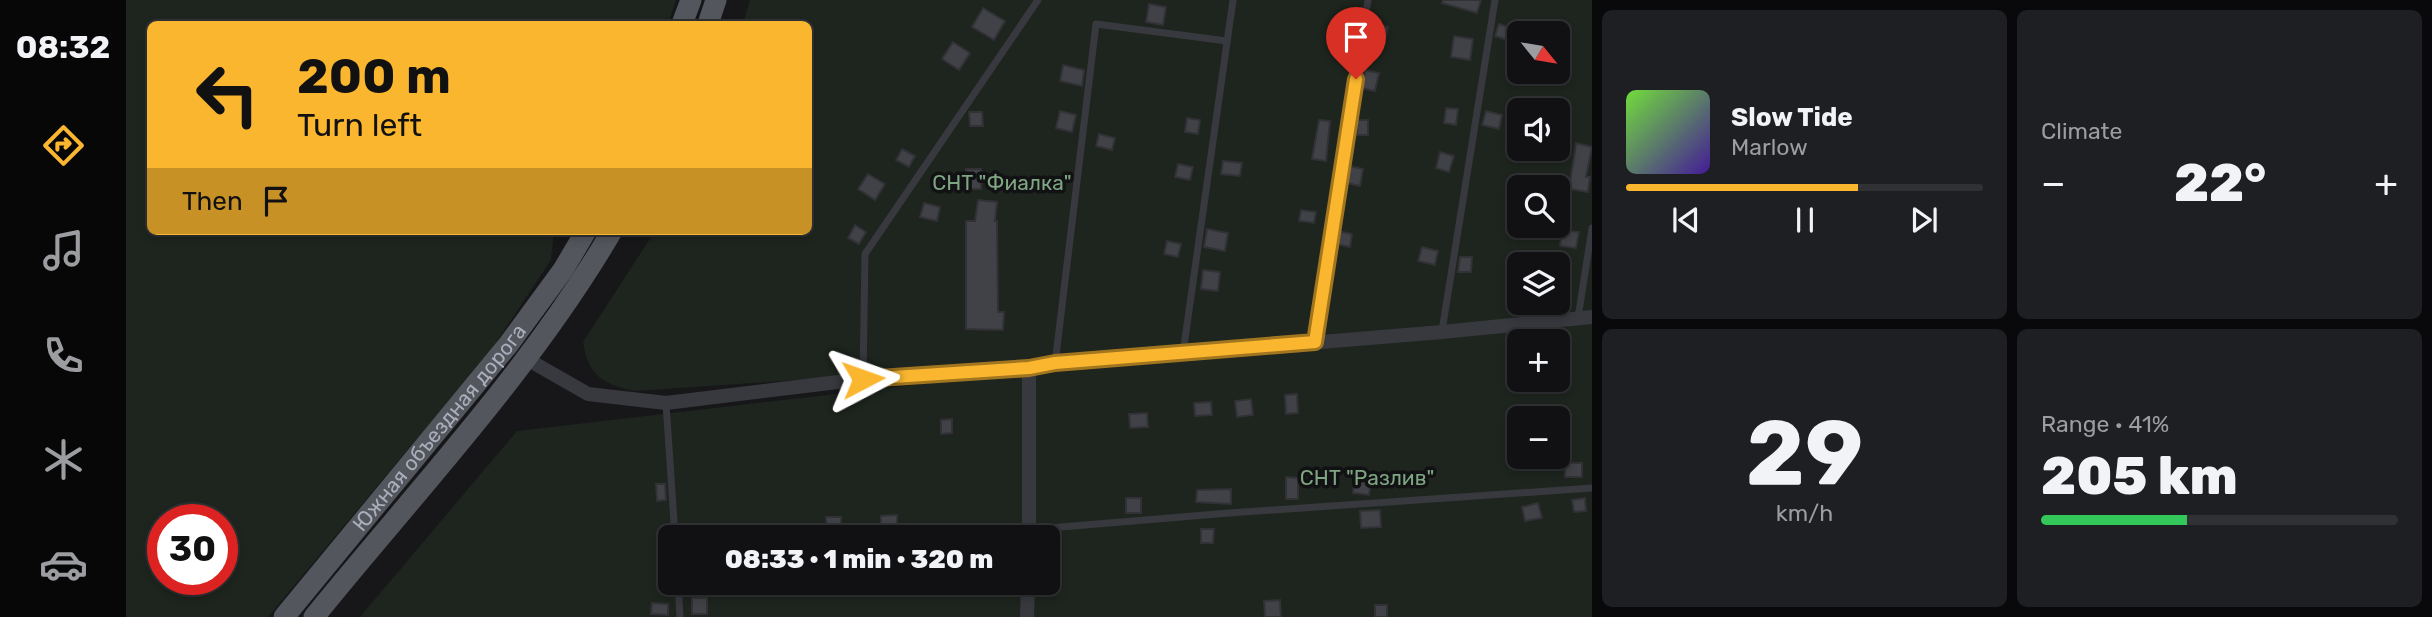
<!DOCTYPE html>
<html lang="en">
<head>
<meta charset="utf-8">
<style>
	body { margin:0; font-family:Rubik,sans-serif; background:#1e1f22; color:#f1f3f6; height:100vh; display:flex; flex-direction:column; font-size:26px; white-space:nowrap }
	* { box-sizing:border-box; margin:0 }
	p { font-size:23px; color:#9c9da0 }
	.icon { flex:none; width:38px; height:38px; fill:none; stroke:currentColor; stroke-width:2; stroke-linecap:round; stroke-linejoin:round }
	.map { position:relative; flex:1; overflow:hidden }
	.sheet { display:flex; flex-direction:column; gap:10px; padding:10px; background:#09090b; width:840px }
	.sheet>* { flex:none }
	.top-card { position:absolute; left:21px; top:21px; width:665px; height:214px; border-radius:10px; box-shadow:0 4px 10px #0003,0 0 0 2px #303134; background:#fab62f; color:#111; overflow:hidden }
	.needle { width:46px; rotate:120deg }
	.buttons { position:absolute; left:1381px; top:21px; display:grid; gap:14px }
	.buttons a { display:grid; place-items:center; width:63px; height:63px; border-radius:10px; background:#111114; box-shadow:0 4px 10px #0003,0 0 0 2px #303134; font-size:35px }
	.speed { position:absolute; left:21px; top:504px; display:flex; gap:14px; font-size:35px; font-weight:700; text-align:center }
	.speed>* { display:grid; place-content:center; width:91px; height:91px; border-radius:50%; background:#111114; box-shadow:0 4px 10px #0003,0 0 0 2px #303134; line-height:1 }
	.speed .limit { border:10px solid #d22; background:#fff; color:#111 }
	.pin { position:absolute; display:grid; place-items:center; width:60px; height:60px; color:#fff; margin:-72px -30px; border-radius:50% 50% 50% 0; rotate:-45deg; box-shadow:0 0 7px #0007 }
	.pin .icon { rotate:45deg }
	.me { position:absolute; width:77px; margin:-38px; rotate:86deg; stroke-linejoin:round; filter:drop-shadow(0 0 5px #0008) }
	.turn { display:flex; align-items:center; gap:24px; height:147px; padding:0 35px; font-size:32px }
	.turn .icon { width:91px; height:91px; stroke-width:2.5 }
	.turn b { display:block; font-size:49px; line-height:60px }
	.then { display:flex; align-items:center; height:66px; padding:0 35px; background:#0003; gap:14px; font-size:26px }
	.big { font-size:52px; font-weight:800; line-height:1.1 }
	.sheet .tile { flex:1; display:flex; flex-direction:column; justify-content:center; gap:10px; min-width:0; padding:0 24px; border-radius:10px; background:#1e1f22 }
	.sheet .dial { align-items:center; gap:0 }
	.dial b { font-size:91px; line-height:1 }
	.song { display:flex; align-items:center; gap:21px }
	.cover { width:84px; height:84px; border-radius:10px; background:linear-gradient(135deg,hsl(100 70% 55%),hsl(260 70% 35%)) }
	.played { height:7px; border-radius:4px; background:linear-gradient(90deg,#fab62f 65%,#303134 65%) }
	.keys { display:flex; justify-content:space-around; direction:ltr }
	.heat { display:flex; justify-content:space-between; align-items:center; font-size:38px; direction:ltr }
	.charge { height:10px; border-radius:5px; background:linear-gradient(90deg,#34c759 41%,#303134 0) }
	.sheet .tiles { flex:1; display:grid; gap:10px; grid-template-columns:repeat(2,1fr) }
	.trip { position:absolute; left:532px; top:525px; width:402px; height:70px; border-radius:10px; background:#111114; box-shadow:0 4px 10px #0003,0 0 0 2px #303134; font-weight:800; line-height:70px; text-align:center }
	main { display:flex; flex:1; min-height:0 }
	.tabs { display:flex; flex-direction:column; width:126px; justify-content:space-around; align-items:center; background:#070708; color:#9c9da0 }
	.tabs .icon { width:49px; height:49px }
	.tabs .selected { color:#fab62f }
	.tabs b { font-size:32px; color:#f1f3f6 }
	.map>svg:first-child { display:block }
	.green { fill:#1d251e; fill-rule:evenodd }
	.building { fill:#414247; stroke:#313136; stroke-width:2 }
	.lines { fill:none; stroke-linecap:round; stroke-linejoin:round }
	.lane { stroke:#38393f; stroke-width:7 }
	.street { stroke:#38393f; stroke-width:14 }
	.primary { stroke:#54565e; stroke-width:21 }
	.route-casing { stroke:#a2761f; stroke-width:18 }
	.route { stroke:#fab62f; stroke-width:12 }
	.labels { text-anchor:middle; stroke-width:7; stroke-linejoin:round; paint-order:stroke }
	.park-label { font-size:21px; fill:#7fa682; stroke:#121215 }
	.street-label { font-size:21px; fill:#a9aeba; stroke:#121215 }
</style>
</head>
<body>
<main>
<nav class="tabs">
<b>08:32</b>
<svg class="icon selected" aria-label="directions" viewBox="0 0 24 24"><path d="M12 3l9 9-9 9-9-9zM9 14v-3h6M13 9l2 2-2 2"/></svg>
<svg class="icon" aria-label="music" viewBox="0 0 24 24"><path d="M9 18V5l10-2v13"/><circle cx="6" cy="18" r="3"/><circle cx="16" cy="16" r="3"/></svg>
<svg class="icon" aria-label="phone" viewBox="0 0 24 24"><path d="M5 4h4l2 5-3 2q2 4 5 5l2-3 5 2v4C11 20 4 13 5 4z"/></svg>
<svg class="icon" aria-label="climate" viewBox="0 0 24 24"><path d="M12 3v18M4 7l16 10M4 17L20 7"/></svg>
<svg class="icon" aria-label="car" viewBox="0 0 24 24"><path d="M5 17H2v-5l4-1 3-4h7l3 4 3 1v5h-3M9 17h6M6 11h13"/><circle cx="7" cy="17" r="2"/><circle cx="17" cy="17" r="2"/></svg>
</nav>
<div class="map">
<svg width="1466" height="617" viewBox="0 0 1466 617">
	<rect width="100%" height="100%" fill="#17171a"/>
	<g class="green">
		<path d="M0,0H550L542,24H24V231H428L425,260L365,350L142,617H0ZM37,520H96V579H37Z"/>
		<path d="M624,0H1466V617H234L391,431L1035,356L508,391C476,384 462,375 457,342L529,231H682V24H617ZM1393,33H1432V72H1393ZM1393,110H1432V149H1393ZM1393,187H1432V226H1393ZM1393,264H1432V303H1393ZM1393,341H1432V380H1393ZM1393,418H1432V457H1393ZM544,537H922V583H544Z"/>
	</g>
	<g class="building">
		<polygon points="1317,0 1355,0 1351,13 1316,3"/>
		<polygon points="1023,4 1040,7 1037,25 1020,22"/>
		<polygon points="857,8 879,21 868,40 846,27"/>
		<polygon points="1245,24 1262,27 1259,40 1243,37"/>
		<polygon points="1373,24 1385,28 1381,40 1369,36"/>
		<polygon points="1328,36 1347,39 1344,60 1325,57"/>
		<polygon points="827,42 844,53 833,70 816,59"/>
		<polygon points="937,65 958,70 956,86 934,81"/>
		<polygon points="1239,70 1253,73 1249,91 1235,88"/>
		<polygon points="1320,108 1332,109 1330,125 1318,123"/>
		<polygon points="934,111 950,115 946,132 930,128"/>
		<polygon points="1360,111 1376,115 1373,129 1356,125"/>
		<polygon points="843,112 856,112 857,126 844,126"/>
		<polygon points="1061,118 1074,120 1072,134 1059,132"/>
		<polygon points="1193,120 1204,121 1200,161 1186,159"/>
		<rect x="1231" y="120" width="11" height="15"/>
		<polygon points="973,134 989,138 986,150 970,146"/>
		<polygon points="1450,143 1466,147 1460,177 1464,177 1462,192 1443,189"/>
		<polygon points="776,149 789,156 783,167 770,160"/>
		<polygon points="1314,152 1328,156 1323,172 1310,168"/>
		<polygon points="1097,161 1116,163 1114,176 1095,174"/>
		<polygon points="1052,164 1067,167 1064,180 1049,177"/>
		<polygon points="1224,166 1237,169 1234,186 1221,183"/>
		<rect x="840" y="169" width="15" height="20"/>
		<polygon points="742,174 759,184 749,200 732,189"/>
		<polygon points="852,200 871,202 869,221 871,221 872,312 878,312 877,330 840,329 840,221 849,221"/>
		<polygon points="798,203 814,207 811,221 794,217"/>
		<polygon points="1175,210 1190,212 1188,223 1173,221"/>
		<polygon points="729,225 740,232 733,244 722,238"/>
		<polygon points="1081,229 1102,233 1099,251 1078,247"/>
		<polygon points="1436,230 1453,232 1450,248 1434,246"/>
		<polygon points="1212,231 1226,234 1224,247 1210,244"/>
		<polygon points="1041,241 1055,244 1052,257 1038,254"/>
		<polygon points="1296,247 1312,251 1309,265 1292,261"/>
		<polygon points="1334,257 1346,257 1345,272 1332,272"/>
		<polygon points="1077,270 1094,272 1092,291 1075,289"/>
		<polygon points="1171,394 1172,413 1160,414 1159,395"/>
		<polygon points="1125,399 1127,415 1111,417 1109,401"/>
		<polygon points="1085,402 1086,415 1069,416 1068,403"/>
		<polygon points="1021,413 1022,427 1004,428 1003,414"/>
		<polygon points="826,419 826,433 815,434 815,420"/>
		<rect x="1439" y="463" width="17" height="14"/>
		<polygon points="1229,474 1246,476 1243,495 1227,493"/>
		<polygon points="1160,477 1172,478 1172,499 1160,499"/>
		<polygon points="530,484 539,484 540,500 531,501"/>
		<polygon points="1105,489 1105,504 1070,502 1071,490"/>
		<rect x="1000" y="498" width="15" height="15"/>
		<polygon points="1459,498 1460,511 1448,512 1446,500"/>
		<polygon points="1412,503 1416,518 1399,521 1396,507"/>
		<polygon points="1254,510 1255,527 1235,528 1234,511"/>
		<polygon points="771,515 771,531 755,531 755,516"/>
		<polygon points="700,517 715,517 715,530 701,531"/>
		<polygon points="1075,529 1088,529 1087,543 1075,543"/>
		<rect x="566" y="598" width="15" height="16"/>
		<polygon points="1154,600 1155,617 1139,617 1138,601"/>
		<polygon points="526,603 542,604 542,615 525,614"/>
		<rect x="1249" y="605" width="12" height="12"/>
	</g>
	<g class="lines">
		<g class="lane">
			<polyline points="1452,318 1466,228"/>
			<polyline points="1316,331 1369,0"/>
			<polyline points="1189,342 1242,0"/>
			<polyline points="1057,353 1107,0"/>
			<polyline points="929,364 970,24 1101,41"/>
			<polyline points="737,379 739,254 912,0"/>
			<polyline points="540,403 549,537"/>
			<polyline points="816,537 1103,513 1466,488"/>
			<polyline points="552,583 554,617"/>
		</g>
		<g class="street">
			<polyline points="399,358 462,394 540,403 737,379 903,368 929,364 1316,332 1466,317"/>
			<polyline points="903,368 903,537"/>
			<polyline points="901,617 902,583"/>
		</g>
		<g class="primary">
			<polyline points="556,24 565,0"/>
			<polyline points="582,24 590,0"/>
			<path id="s1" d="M158,617L382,345L437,270L460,231"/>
			<path d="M188,617C290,491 404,371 486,231"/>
		</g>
	</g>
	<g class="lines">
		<defs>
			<polyline id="route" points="737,379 903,368 929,363 1189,342 1230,79"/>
		</defs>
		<use href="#route" class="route-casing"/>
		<use href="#route" class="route"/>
	</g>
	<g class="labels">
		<g class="park-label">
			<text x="876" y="190">СНТ "Фиалка"</text>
			<text x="1241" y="485">СНТ "Разлив"</text>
		</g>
		<g class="street-label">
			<text dy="7" stroke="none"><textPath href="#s1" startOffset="245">Южная объездная дорога</textPath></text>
		</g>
	</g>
</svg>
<div class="buttons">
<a><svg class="needle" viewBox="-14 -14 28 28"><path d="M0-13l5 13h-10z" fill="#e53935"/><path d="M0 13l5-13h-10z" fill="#9c9da0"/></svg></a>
<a><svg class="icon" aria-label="sound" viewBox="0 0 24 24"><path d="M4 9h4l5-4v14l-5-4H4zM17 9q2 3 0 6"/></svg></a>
<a><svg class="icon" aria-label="search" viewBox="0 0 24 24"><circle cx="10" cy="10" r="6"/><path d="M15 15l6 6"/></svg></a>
<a><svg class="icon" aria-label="layers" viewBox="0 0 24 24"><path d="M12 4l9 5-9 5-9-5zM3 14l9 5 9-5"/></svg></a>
<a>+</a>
<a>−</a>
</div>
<div class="speed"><div class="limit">30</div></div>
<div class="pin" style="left:1230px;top:79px;background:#d93025"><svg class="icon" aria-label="arrive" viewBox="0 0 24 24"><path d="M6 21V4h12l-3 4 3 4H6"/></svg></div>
<svg class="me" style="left:737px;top:379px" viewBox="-20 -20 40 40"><path d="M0-17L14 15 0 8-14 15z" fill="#fab62f" stroke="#fff" stroke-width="4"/></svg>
<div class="trip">08:33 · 1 min · 320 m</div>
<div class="top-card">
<div class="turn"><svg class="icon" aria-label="left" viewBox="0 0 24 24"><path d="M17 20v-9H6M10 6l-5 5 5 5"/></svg><div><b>200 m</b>Turn left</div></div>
<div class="then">Then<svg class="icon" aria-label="arrive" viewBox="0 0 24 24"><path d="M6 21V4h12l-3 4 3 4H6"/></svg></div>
</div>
</div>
<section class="sheet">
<div class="tiles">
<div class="tile">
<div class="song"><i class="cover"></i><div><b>Slow Tide</b><p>Marlow</p></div></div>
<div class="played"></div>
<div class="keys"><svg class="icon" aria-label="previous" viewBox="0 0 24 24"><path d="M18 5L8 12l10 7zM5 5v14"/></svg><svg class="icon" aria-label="pause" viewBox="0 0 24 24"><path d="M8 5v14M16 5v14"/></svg><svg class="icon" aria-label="next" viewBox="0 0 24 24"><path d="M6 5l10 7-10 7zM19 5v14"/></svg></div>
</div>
<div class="tile"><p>Climate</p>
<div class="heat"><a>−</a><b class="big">22°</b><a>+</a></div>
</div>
<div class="tile dial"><b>29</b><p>km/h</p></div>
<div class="tile"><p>Range · 41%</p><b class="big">205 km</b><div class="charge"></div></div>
</div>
</section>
</main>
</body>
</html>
